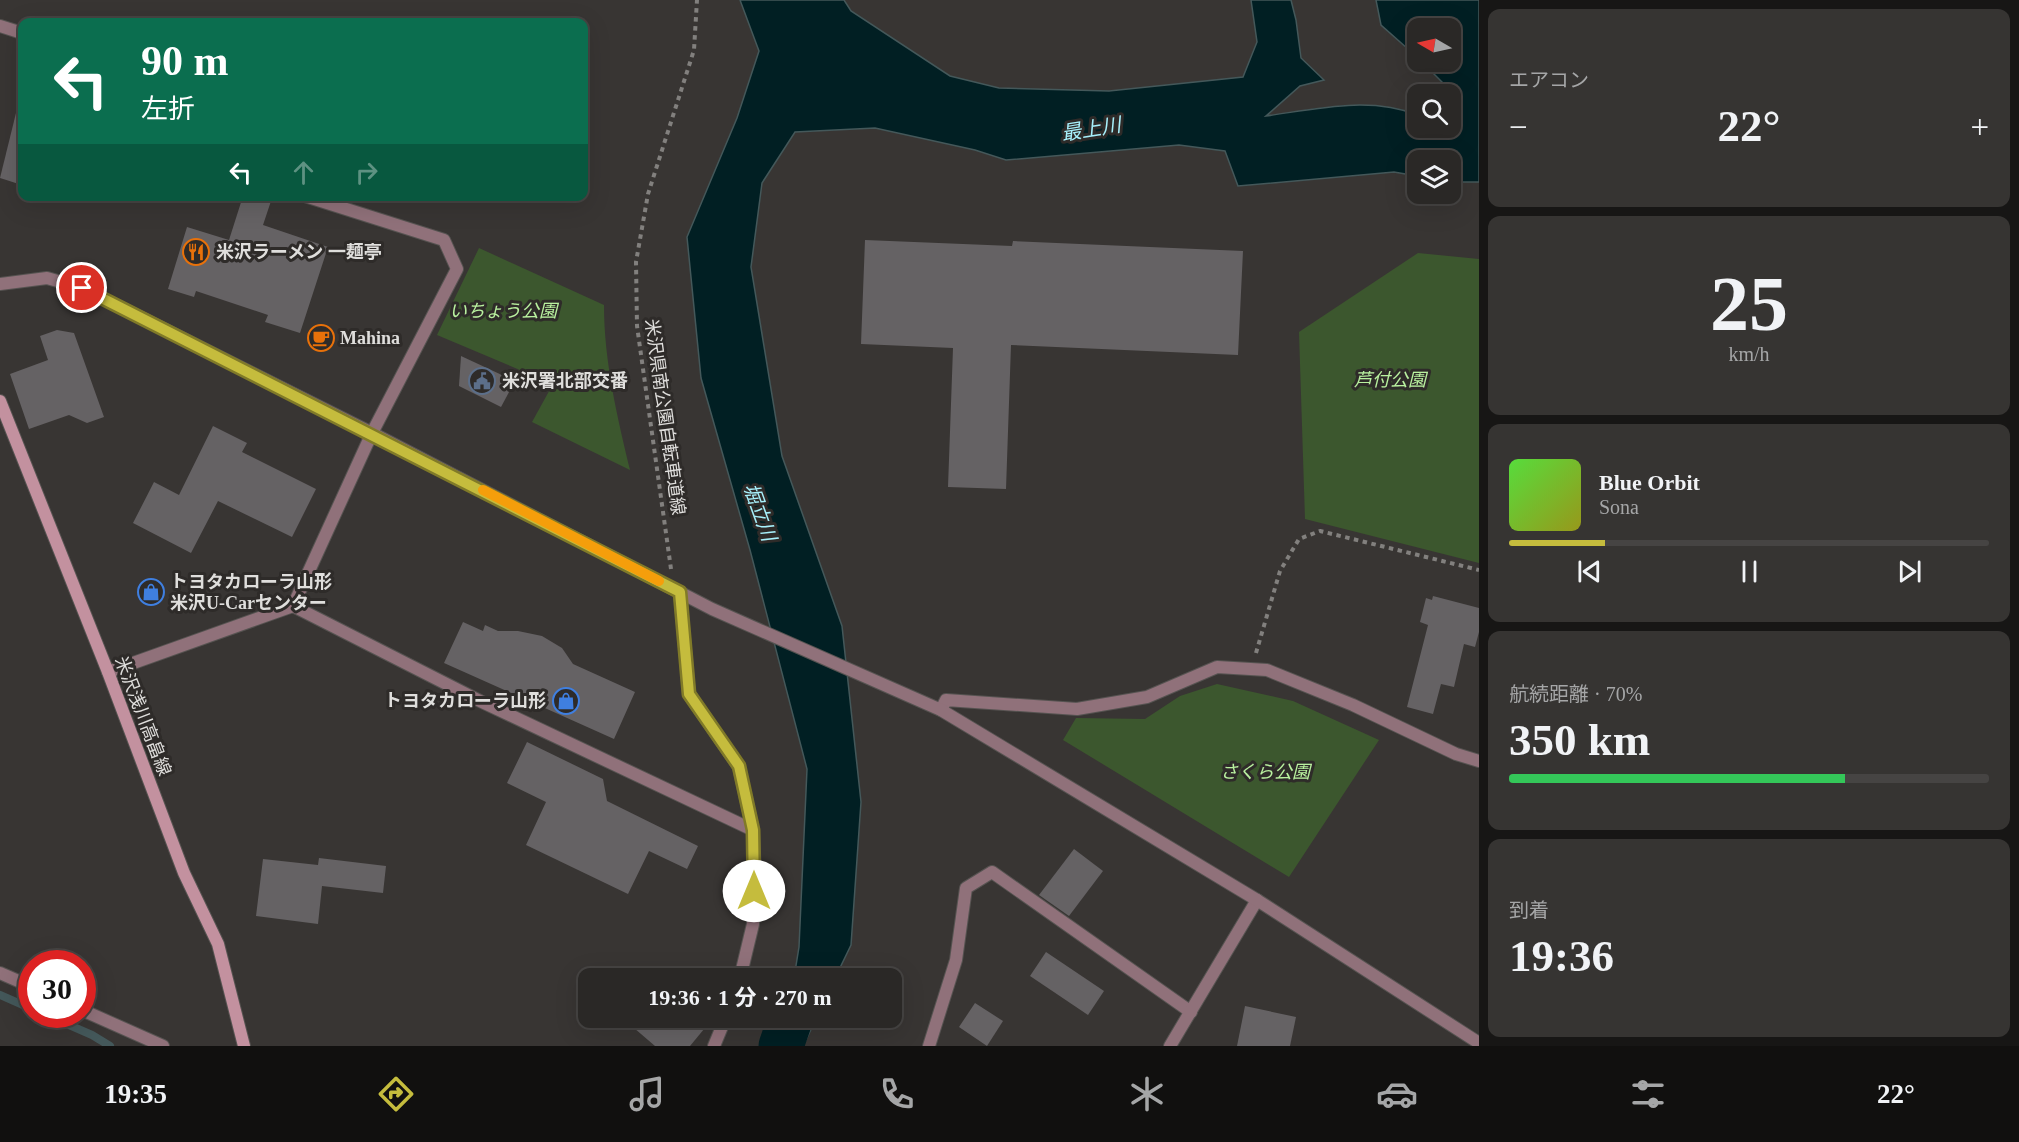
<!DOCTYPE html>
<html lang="ja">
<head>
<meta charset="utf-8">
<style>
	body { margin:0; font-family:"Times New Roman","Noto Sans JP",serif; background:#363432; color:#f1f3f6; height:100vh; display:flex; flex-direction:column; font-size:22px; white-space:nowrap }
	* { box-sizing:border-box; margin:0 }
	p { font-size:20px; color:#a5a6a7 }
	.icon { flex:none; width:33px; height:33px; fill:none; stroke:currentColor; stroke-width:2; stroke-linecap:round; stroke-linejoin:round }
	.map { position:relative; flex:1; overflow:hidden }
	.sheet { display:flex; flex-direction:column; gap:9px; padding:9px; background:#171615; width:540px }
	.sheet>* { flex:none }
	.top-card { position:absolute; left:18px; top:18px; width:570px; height:183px; border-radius:12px; box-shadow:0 6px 24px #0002,0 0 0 2px #464443; background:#0b6e4f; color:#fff; overflow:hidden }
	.needle { width:39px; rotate:279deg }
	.fabs { position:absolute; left:1407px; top:18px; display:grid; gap:12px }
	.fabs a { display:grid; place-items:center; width:54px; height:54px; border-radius:12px; background:#2a2826; box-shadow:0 6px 24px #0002,0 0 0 2px #464443; font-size:30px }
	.speed { position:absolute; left:18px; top:950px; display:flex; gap:12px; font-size:30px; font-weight:700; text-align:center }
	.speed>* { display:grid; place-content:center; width:78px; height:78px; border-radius:50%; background:#2a2826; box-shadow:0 6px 24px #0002,0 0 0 2px #464443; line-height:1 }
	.speed .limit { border:9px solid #d22; background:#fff; color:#111 }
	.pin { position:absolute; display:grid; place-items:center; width:51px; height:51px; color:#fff; margin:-26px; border:3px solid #fff; border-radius:50%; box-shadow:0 2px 6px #0007 }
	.me { position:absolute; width:66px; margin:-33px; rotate:0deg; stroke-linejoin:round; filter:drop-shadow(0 0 4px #0008) }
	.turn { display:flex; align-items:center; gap:21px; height:126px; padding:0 24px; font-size:27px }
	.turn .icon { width:78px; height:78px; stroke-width:2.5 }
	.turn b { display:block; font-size:42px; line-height:51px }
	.lanes { display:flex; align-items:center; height:57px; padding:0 24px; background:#0003; justify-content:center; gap:30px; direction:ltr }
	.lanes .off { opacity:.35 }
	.big { font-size:45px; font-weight:700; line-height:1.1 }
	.sheet .card { flex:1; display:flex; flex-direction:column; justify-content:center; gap:9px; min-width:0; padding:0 21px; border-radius:12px; background:#363432 }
	.sheet .dial { align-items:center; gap:0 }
	.dial b { font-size:78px; line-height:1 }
	.song { display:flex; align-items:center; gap:18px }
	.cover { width:72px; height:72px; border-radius:9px; background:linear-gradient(135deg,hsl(110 70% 55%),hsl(60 70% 35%)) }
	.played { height:6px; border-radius:3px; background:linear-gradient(90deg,#c5bc3d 20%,#464443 20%) }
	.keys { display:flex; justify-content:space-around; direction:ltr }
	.heat { display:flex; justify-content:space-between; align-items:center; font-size:33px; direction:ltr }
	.charge { height:9px; border-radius:4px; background:linear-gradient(90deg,#34c759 70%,#464443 0) }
	.trip { position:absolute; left:578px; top:968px; width:324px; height:60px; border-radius:12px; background:#2a2826; box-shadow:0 6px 24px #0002,0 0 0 2px #464443; font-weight:700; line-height:60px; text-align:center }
	.tab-bar { display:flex; height:96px; justify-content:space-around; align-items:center; background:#11100f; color:#a5a6a7 }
	.tab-bar .icon { width:42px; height:42px }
	.tab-bar .selected { color:#c5bc3d }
	.tab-bar b { font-size:27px; color:#f1f3f6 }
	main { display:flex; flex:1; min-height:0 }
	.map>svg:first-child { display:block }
	.green { fill:#3c572e }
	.water { fill:#011f23; stroke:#44585a; stroke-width:1.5 }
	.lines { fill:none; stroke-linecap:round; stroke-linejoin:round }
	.stream { stroke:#44585a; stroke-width:8 }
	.river { stroke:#011f23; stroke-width:45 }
	.building { fill:#656264 }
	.minor-casing { stroke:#565351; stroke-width:14 }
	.tertiary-casing { stroke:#565351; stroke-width:14 }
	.secondary-casing { stroke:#565351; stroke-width:14 }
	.path { stroke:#82807e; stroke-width:4; stroke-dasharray:4.5 4.5; stroke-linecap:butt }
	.minor { stroke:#90717a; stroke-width:12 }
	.tertiary { stroke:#90717a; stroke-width:12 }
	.secondary { stroke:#c3919f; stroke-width:12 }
	.route-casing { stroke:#807a28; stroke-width:15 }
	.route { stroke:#c5bc3d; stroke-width:10 }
	.slow { stroke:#f59e0b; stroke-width:10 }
	.labels { text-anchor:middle; stroke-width:6; stroke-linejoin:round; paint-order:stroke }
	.poi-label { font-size:18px; font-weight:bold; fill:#dfdedc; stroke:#2e2b29; text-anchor:start }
	.park-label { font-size:18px; font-style:italic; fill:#b9f19f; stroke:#2e2b29 }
	.street-label { font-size:18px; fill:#dfdedc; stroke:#2e2b29 }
	.water-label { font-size:20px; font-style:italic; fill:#a7f0fb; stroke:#2e2b29 }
</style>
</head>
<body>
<main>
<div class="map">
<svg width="1479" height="1046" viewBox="0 0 1479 1046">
	<rect width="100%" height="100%" fill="#383533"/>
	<g class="green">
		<path d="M479,248L604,305C604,361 617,415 630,470L532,422L553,384L437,335Z"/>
		<polygon points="1418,253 1479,259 1479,563 1305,519 1299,332"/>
		<polygon points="1217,684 1293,701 1379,740 1289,877 1063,740 1076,718 1145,719 1180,696"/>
	</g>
	<g class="water">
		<path d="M740,0H844L851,11L950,76L999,88L1109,91L1243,77L1257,42L1251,0H1291L1296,20L1301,58L1324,80L1300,86L1266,116C1316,109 1370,96 1417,115L1418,128H1450V94H1447V87L1422,62H1450V28H1418L1417,57L1381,25L1376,0H1479V182H1451L1450,160H1418L1417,176L1394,172L1238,186L1225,151L1179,145L1006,160L975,150L875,128L795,132L762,183L751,267L782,456L842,626L861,802L851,945L835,978H794L799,947L807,769L750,550L701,378L687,237L737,118L759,51Z"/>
		<polygon points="787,1017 817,1017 803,1046 781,1046"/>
	</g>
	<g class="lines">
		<g class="stream">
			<polyline points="0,995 32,1009"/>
			<polyline points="44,1014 92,1035 110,1046"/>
		</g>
		<polyline class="river" points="781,1046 791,1017"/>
	</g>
	<g class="building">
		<polygon points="16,113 22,114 22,185 0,178"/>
		<polygon points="243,196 257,196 271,201 263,225 328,247 300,333 265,322 268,315 196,291 194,297 168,289 187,227 229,240"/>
		<polygon points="865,240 1012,246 1013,241 1243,251 1238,355 1011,345 1006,489 948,487 953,348 861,344"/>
		<polygon points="57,330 74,333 104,417 87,423 69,415 29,429 10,374 48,360 40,336"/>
		<polygon points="461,356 515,381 501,407 459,386"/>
		<polygon points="213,426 247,443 242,452 316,489 292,537 218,501 191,553 133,523 154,482 179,495"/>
		<polygon points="1433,596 1479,608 1479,632 1475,647 1464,644 1454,687 1441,684 1433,714 1407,707 1428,625 1420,622 1426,598 1432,600"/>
		<polygon points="463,622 483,631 485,625 498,631 518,631 542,636 562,648 573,664 635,692 614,739 444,663"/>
		<polygon points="527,742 603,779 607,801 698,846 687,869 649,851 628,894 526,845 546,802 507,783"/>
		<polygon points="1074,849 1103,871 1069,916 1039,895"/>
		<polygon points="319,858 386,866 383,893 322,886 318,924 256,916 263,859 318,865"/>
		<polygon points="1046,952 1104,991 1088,1015 1030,976"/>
		<polygon points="975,1003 1003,1021 987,1046 959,1027"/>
		<polygon points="1245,1006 1296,1017 1290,1046 1237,1046"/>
		<polygon points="643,1017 714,1017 690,1046 655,1046 634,1028"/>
	</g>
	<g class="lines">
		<defs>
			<g id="minor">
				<polyline points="0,26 22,33"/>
				<polyline points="680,592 689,694 739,767 753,830 755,875 753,924 740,978"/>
				<polyline points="293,606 480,701 753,830"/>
				<polyline points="108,672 293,606 372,433 457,269 444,240 305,196"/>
				<polyline points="941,710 946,700 1077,709 1147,697 1217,667 1267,670 1353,705 1456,754 1479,761"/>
				<polyline points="714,1046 726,1017"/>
				<polyline points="929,1046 956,960 966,888 992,872 1191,1012"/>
				<polyline points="1170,1046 1257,900"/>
			</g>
			<g id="tertiary">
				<polyline points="0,284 47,278 82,288 372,433 712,609 941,710 1257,900 1479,1043"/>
				<polyline points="0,973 32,987"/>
				<polyline points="82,1010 163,1046"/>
			</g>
			<polyline id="secondary" points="0,401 108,672 184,873 218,944 244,1046"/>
		</defs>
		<use href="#minor" class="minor-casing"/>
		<use href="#tertiary" class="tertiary-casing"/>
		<use href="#secondary" class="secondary-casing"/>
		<g class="path">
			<polyline points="671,569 637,326 636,262 648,194 694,50 697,0"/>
			<polyline points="1256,653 1280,571 1299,539 1320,531 1479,570"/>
		</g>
		<use href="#minor" class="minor"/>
		<use href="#tertiary" class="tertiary"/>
		<use href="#secondary" class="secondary"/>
	</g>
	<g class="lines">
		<defs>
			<polyline id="route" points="82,288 680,592 689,694 739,766 753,830 754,891"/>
		</defs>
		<use href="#route" class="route-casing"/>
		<use href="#route" class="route"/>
		<polyline class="slow" points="483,490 659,581"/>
	</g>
	<defs>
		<symbol id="restaurant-ring" viewBox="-11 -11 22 22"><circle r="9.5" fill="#2e2b29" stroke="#e8710a" stroke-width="1.5"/><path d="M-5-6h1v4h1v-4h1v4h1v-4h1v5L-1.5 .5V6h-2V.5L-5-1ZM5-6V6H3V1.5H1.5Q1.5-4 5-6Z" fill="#e8710a"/></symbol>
		<symbol id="cafe-ring" viewBox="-11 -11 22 22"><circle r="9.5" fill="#2e2b29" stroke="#e8710a" stroke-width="1.5"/><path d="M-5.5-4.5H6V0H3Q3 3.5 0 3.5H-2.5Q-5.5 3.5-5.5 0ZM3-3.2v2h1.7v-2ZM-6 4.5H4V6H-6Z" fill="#e8710a"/></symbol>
		<symbol id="civic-ring" viewBox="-11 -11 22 22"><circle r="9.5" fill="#2e2b29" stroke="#5c6f8a" stroke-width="1.5"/><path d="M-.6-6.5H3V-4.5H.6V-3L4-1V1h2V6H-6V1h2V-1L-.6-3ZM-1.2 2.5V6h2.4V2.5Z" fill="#5c6f8a"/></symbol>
		<symbol id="shop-ring" viewBox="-11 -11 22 22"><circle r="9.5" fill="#2e2b29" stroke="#3f7fe0" stroke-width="1.5"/><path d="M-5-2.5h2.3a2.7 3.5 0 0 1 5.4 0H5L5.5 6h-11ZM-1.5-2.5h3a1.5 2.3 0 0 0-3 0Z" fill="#3f7fe0"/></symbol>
	</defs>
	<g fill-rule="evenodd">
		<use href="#restaurant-ring" x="181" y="237" width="30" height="30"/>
		<use href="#cafe-ring" x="306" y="323" width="30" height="30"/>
		<use href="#civic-ring" x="467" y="366" width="30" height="30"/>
		<use href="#shop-ring" x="136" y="577" width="30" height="30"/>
		<use href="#shop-ring" x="551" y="686" width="30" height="30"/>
	</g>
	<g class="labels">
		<g class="poi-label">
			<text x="216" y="258">米沢ラーメン 一麺亭</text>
			<text x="340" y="344">Mahina</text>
			<text x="502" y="387">米沢署北部交番</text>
			<text x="170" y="588">トヨタカローラ山形<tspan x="170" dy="21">米沢U-Carセンター</tspan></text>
			<text x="546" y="707" text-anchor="end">トヨタカローラ山形</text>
		</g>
		<g class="park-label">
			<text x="503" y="317">いちょう公園</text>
			<text x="1390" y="386">芦付公園</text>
			<text x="1265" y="778">さくら公園</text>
		</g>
		<g class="street-label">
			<text transform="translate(665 417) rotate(82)" y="6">米沢県南公園自転車道線</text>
			<text transform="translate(143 716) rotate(69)" y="6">米沢浅川高畠線</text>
		</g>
		<g class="water-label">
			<text transform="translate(1091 129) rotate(-9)" y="7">最上川</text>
			<text transform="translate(760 512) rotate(70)" y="7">堀立川</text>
		</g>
	</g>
</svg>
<div class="fabs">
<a><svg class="needle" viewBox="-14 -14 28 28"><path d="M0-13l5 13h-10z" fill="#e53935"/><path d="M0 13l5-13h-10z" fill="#a5a6a7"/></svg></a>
<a><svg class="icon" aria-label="search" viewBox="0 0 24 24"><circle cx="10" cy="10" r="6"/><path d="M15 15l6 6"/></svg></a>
<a><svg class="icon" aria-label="layers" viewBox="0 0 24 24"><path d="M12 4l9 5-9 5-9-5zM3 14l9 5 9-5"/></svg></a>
</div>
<div class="speed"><div class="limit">30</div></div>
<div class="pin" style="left:82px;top:288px;background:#d93025"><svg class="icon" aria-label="arrive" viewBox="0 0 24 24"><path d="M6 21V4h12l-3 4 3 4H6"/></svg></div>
<svg class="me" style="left:754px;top:891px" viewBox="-20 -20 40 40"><circle r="19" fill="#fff"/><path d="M0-13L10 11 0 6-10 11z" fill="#c5bc3d"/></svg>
<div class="trip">19:36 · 1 分 · 270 m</div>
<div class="top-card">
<div class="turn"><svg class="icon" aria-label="left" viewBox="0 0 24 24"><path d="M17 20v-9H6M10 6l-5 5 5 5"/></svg><div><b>90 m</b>左折</div></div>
<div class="lanes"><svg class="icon" aria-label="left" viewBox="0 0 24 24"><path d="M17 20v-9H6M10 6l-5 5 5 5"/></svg><svg class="icon off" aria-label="ahead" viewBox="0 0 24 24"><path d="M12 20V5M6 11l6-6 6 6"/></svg><svg class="icon off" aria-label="right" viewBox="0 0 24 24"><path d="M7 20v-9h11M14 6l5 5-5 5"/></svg></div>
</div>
</div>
<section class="sheet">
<div class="card"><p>エアコン</p>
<div class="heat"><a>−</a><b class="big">22°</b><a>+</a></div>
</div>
<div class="card dial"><b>25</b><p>km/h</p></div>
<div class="card">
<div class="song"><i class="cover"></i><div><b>Blue Orbit</b><p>Sona</p></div></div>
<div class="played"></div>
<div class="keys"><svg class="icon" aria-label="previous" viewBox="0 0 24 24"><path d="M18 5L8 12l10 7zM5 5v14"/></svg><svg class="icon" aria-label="pause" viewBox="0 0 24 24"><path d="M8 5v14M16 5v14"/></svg><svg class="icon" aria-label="next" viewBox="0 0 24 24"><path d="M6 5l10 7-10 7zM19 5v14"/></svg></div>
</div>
<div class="card"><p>航続距離 · 70%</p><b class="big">350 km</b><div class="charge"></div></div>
<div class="card"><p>到着</p><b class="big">19:36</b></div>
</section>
</main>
<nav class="tab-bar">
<b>19:35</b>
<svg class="icon selected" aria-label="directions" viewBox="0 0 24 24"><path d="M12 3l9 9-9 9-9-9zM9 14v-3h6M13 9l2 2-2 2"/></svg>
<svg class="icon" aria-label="music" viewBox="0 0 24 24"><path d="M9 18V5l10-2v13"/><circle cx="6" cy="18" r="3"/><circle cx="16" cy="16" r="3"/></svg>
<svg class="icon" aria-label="phone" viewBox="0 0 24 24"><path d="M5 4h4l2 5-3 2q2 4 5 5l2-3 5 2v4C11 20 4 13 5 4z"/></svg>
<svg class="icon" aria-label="climate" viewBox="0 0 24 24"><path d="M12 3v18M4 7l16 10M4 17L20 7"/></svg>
<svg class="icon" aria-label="car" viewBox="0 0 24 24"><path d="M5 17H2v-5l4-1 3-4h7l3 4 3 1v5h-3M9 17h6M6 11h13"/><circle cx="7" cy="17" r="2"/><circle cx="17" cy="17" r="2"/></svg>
<svg class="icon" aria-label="filters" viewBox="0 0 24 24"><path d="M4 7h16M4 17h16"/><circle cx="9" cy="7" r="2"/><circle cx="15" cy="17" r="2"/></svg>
<b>22°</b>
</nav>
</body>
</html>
